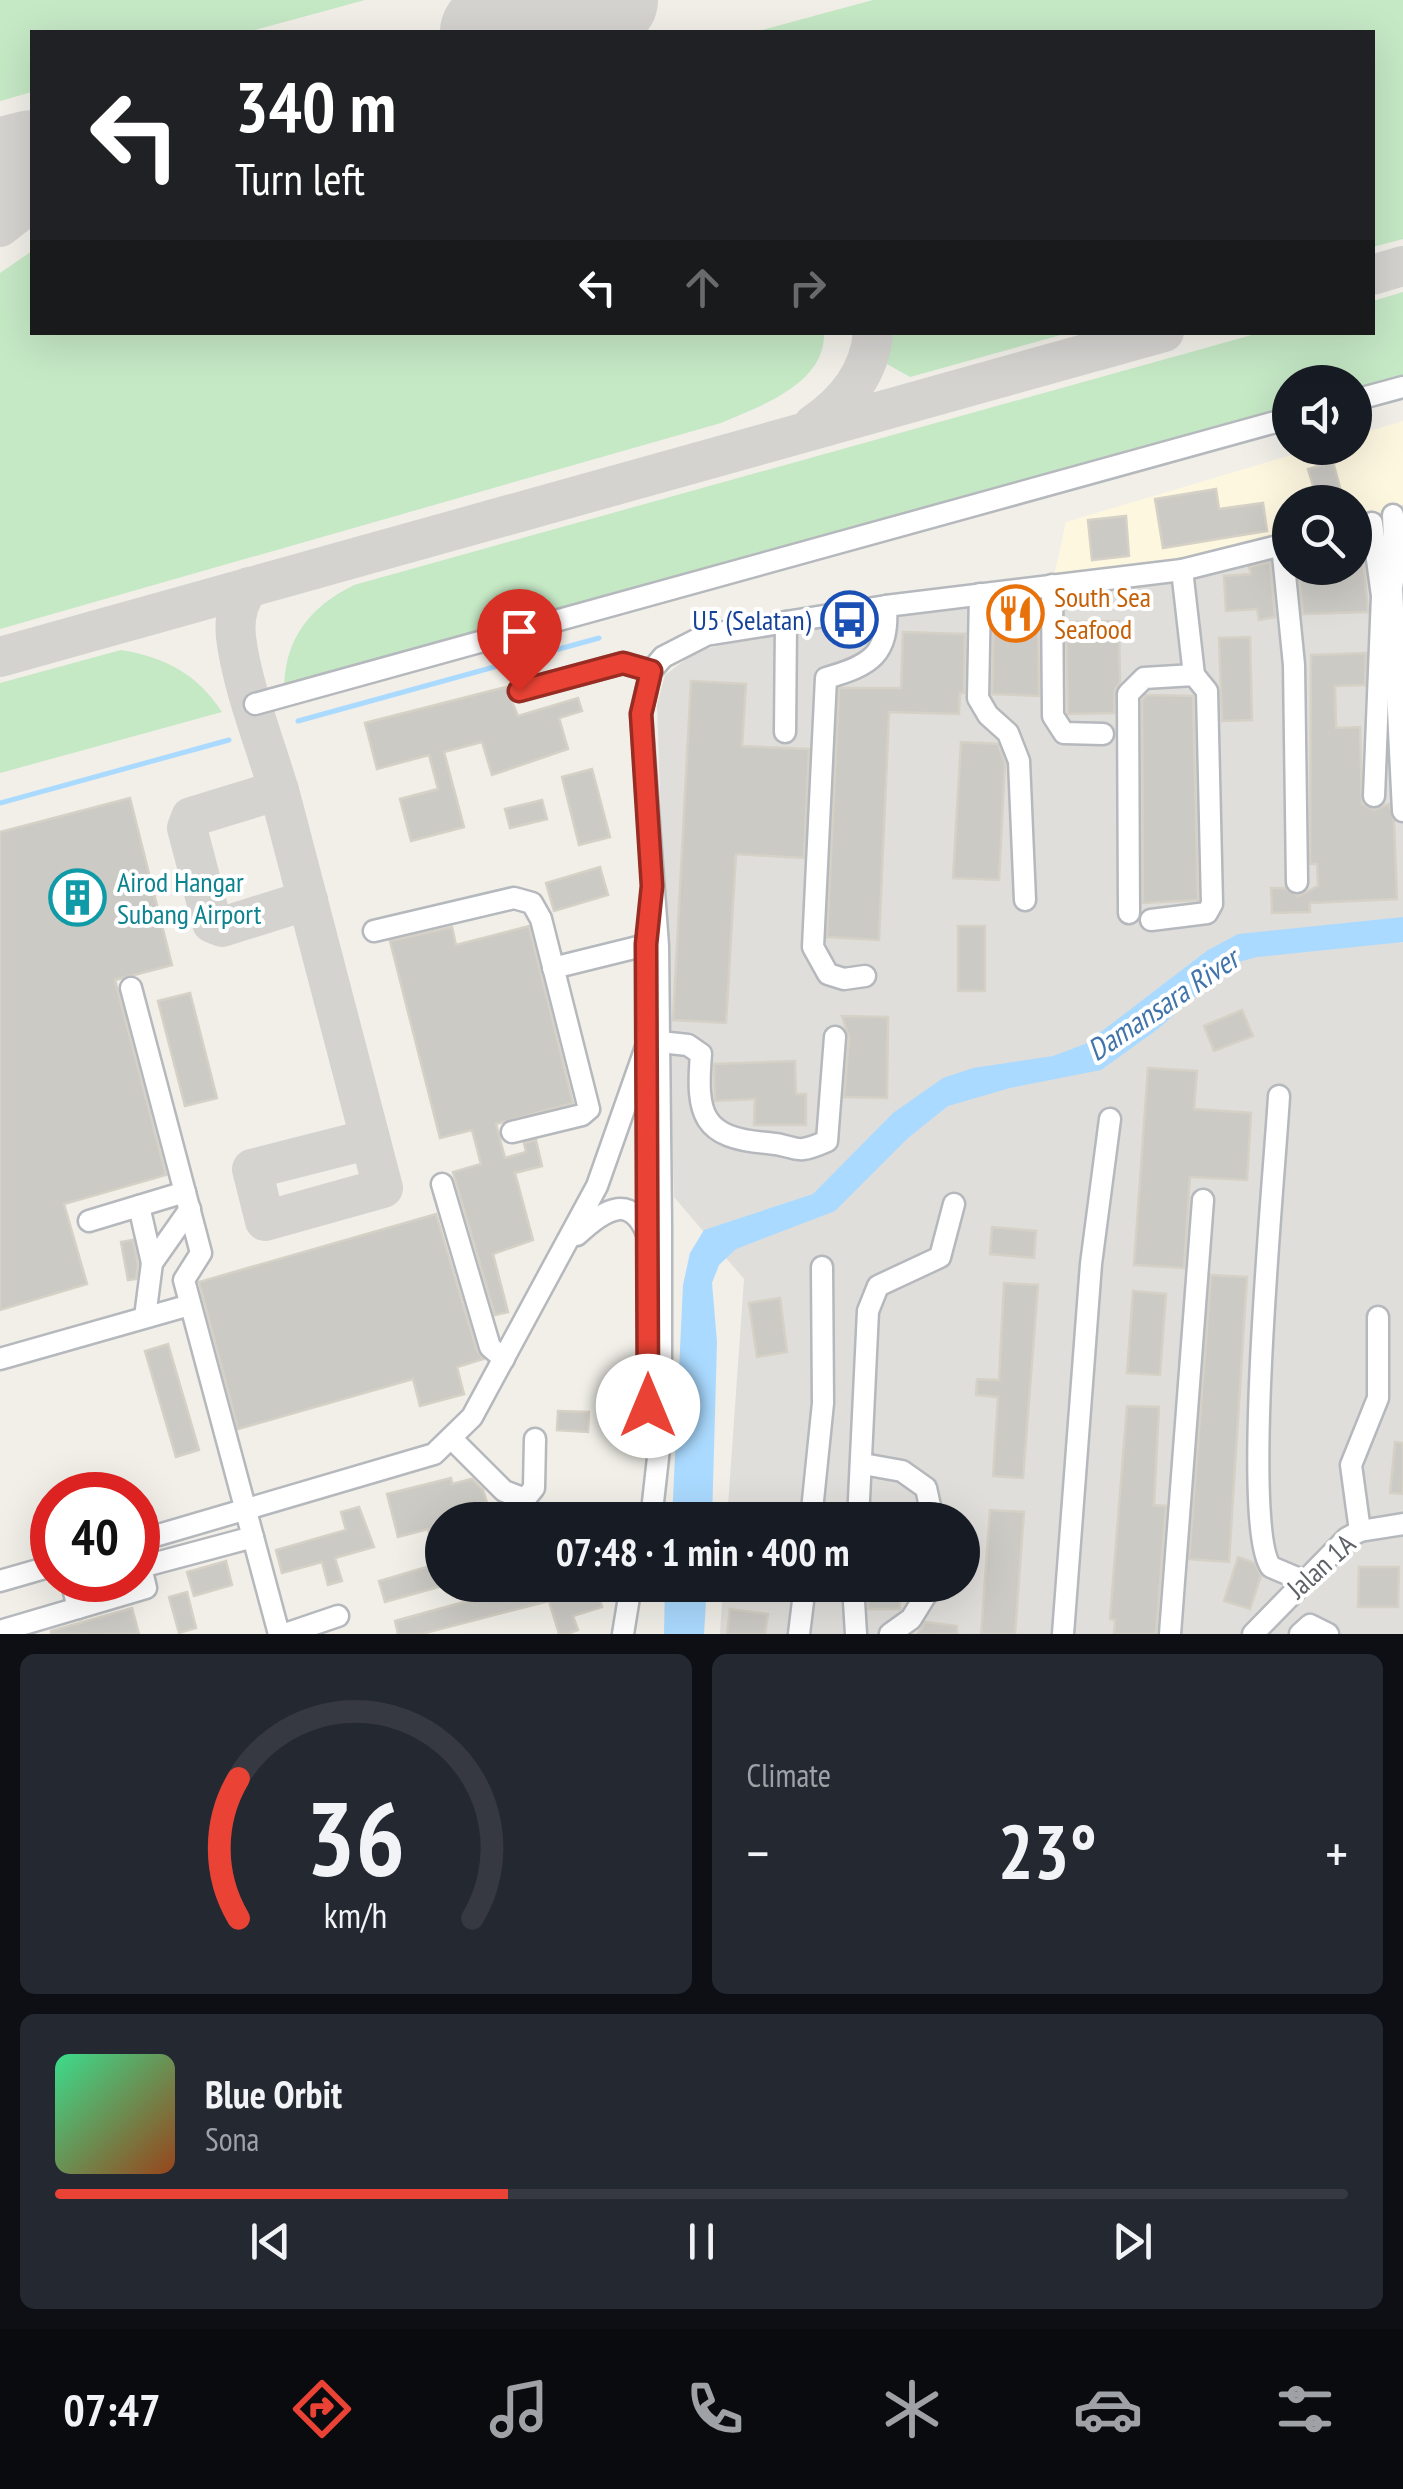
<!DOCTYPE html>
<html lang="en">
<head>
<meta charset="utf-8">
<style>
	body { margin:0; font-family:"PT Sans Narrow",sans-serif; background:#242831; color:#f1f3f6; height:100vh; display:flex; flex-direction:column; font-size:38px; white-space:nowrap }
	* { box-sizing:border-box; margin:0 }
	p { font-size:32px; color:#9ea1a6 }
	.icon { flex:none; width:55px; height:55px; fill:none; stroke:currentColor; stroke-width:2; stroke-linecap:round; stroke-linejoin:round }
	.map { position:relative; height:1634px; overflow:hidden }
	.panel { display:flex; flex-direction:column; gap:20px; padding:20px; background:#0d0f14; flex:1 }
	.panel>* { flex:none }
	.banner { position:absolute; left:30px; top:30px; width:1345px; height:305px; border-radius:0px; box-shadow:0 10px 40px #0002; background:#202124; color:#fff; overflow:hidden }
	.tools { position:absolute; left:1272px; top:365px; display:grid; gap:20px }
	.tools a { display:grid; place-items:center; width:100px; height:100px; border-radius:50%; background:#171b24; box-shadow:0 10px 40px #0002; font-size:50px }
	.speed { position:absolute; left:30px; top:1472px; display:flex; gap:20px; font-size:50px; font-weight:700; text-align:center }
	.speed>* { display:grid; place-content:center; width:130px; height:130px; border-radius:50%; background:#171b24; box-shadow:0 10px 40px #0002; line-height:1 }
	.speed .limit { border:15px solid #d22; background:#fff; color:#111 }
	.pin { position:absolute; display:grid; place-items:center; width:85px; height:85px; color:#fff; margin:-102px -42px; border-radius:50% 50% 50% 0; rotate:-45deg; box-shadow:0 0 10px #0007 }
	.pin .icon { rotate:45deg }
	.me { position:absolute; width:110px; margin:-55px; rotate:0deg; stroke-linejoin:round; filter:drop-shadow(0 0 8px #0008) }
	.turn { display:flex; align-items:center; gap:35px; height:210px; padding:0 40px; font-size:45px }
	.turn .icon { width:130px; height:130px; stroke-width:2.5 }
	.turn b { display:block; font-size:70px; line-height:85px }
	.lanes { display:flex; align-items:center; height:95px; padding:0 40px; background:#0003; justify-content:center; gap:50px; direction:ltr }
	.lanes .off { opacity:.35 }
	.big { font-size:75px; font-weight:700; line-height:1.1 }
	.panel .tile { flex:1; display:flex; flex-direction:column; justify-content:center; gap:15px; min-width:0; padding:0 35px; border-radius:15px; background:#242831 }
	.panel .dial { align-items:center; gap:0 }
	.dial svg { height:260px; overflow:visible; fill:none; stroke:#363941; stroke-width:7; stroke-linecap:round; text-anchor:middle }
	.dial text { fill:#f1f3f6; stroke:none }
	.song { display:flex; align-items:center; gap:30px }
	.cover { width:120px; height:120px; border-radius:15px; background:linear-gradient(135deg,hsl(150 70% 55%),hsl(20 70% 35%)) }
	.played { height:10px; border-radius:5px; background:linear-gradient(90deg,#ea4335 35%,#363941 35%) }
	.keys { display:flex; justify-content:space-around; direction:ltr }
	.heat { display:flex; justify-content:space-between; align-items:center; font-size:55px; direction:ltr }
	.panel .tiles { flex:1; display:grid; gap:20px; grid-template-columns:1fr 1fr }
	.tile:last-child { grid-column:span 2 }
	.trip { position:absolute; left:425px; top:1502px; width:555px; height:100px; border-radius:50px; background:#171b24; box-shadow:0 10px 40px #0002; font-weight:700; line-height:100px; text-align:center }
	.dock { display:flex; height:160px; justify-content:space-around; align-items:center; background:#090b0e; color:#9ea1a6 }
	.dock .icon { width:70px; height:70px }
	.dock .selected { color:#ea4335 }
	.dock b { font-size:45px; color:#f1f3f6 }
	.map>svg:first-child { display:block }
	.commercial { fill:#fef7e0 }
	.industrial { fill:#e0deda }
	.green { fill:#c5e8c5 }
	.water { fill:#aadaff }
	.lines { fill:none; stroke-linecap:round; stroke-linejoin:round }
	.stream { stroke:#aadaff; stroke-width:5 }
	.taxiway { stroke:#d4d3d0; stroke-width:40 }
	.runway { stroke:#d4d3d0; stroke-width:100 }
	.building { fill:#cccac5; stroke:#d6d1c6; stroke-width:2.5 }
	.minor-casing { stroke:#b5b8bc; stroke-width:25 }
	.minor { stroke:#fff; stroke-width:20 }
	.route-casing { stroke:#982c22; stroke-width:25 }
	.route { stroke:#ea4335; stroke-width:18 }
	.labels { text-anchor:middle; stroke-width:8; stroke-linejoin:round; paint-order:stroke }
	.food-label { font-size:28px; fill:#c56008; stroke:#fff; text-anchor:start }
	.transit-label { font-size:28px; fill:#164399; stroke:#fff; text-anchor:end }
	.culture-label { font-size:28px; fill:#0d838f; stroke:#fff; text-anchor:start }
	.street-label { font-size:28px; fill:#5f6368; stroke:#fff }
	.water-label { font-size:30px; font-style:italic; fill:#4174aa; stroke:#fff }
</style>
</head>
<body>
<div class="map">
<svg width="1403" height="1634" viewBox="0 0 1403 1634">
	<rect width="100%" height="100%" fill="#f1efe8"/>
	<polygon class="commercial" points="1403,421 1403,506 1355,523 1355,502 1290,502 1290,541 1052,585 1066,522 1315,448 1355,448 1355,435"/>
	<polygon class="industrial" points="1403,505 1403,1634 720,1634 723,1585 962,1585 962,1520 727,1520 744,1279 674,1197 657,705 665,675 697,651 886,606 1282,545 1290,568 1355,568 1355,521"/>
	<g class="green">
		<polygon points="0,0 365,0 248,32 32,32 32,92 0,101"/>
		<polygon points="873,0 1403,0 1403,239 1373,247 1372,32 755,32"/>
		<path d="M32,251V332H824C826,385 759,406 721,423L0,629V273Z"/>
		<path d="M1403,292V384L1355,397V382H1290V415L284,692C284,640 308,608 354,585L1259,333L1372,332L1373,301Z"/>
		<polygon points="891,333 891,332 1068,333 910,377 887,364"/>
		<path d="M121,650C166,658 196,673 222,712L0,773V683Z"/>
	</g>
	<g class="water">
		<polygon points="1403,917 1403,942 1257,957 1231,964 1158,1029 1101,1070 1010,1088 948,1106 908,1138 835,1211 736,1249 719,1265 712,1283 717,1342 712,1520 672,1520 683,1285 690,1253 704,1230 813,1194 893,1113 943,1078 973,1068 1053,1056 1085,1044 1208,950 1238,934"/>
		<polygon points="665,1585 707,1585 704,1634 664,1634"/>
	</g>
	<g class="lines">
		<g class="stream">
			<polyline points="298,721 599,638"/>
			<polyline points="0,803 229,740"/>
		</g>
		<g class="taxiway">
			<polyline points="0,227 32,202"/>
			<polyline points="1372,275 1403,266"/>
			<path d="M813,425C846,402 870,373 873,332"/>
			<path d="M249,587C238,601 234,618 236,637C242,688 267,748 281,798C315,928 349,1058 383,1188L265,1221L252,1169L370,1139"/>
			<polyline points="0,657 1164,332"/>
			<polyline points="279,790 191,817 187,828 212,923 222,927 308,900"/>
		</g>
		<g class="runway">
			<polyline points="490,32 608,0"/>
			<polyline points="0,168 32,160"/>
		</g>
	</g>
	<g class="building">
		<polygon points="1333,462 1344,502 1318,502 1308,469"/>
		<polygon points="1216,489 1219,509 1263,503 1267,531 1163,548 1155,499"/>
		<polygon points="1126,516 1129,556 1092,560 1088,520"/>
		<polygon points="1355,557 1363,557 1368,612 1303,614 1298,568 1355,568"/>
		<polygon points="1270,562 1275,617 1259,620 1257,609 1226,611 1224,576 1251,574 1249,567"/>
		<polygon points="994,607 1038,609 1039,696 992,694"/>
		<polygon points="1119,621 1120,682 1115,689 1114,713 1068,714 1066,622"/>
		<polygon points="903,632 965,634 964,693 960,693 959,714 889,712 879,940 827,937 839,688 901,688"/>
		<polygon points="1250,637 1252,720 1222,721 1219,638"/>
		<polygon points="1366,653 1365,685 1335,686 1336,728 1360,727 1362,804 1374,810 1389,804 1394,821 1397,899 1310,903 1310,912 1272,913 1271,888 1285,888 1298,896 1318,886 1317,864 1310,864 1311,655"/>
		<polygon points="691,681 746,684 742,746 809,749 804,858 736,854 726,1023 673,1020"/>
		<polygon points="506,687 518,716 578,698 582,711 559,718 568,749 492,775 482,742 444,752 464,827 411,841 400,799 438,789 429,755 377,769 365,723"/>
		<polygon points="1146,695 1193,696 1198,900 1143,903 1142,700"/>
		<polygon points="961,742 998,744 1005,764 999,880 953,878"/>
		<polygon points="592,769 610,837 579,845 562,777"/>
		<polygon points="130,798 172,965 115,980 166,1175 64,1204 87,1284 0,1310 0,832"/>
		<polygon points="542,800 547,819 510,828 505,809"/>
		<polygon points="600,867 608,895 554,911 546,883"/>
		<polygon points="529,926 573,1103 496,1124 505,1158 526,1152 524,1143 536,1140 542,1166 515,1173 533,1240 493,1254 508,1312 495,1315 453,1172 481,1164 472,1130 440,1138 390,941 452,927 456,945"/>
		<rect x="958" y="926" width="27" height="65"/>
		<polygon points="190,993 217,1098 185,1106 158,1001"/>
		<polygon points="1242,1010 1253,1036 1214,1051 1204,1026"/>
		<polygon points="842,1016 888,1017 887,1098 844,1097 849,1038"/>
		<polygon points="795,1061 796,1094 806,1094 806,1125 754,1125 755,1099 715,1101 714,1064"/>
		<polygon points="1148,1068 1197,1071 1194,1109 1251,1113 1247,1180 1190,1177 1184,1268 1134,1265"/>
		<polygon points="436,1214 477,1351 483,1359 457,1367 464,1394 420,1406 413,1379 238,1429 199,1282"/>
		<polygon points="992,1227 1036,1231 1034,1258 990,1254"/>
		<polygon points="133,1240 138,1264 136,1279 128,1280 121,1242"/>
		<polygon points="1211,1275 1247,1277 1229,1562 1189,1559"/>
		<polygon points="1004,1283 1038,1285 1023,1478 993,1476 998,1397 976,1395 977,1379 999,1380"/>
		<polygon points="1133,1291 1166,1294 1160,1375 1127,1373"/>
		<polygon points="780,1298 787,1352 757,1357 749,1303"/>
		<polygon points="168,1344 199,1450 176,1457 145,1351"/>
		<polygon points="1127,1406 1159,1407 1154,1505 1166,1506 1156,1634 1114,1634 1115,1620 1110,1619"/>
		<polygon points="558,1411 589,1412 588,1432 557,1430"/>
		<polygon points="1395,1442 1403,1443 1403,1494 1390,1493"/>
		<polygon points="451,1478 452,1484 472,1479 483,1490 488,1506 459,1514 461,1520 442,1520 442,1586 385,1602 379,1581 437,1564 428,1529 398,1537 387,1494"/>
		<polygon points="359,1507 374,1547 335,1558 342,1581 328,1585 322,1562 282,1573 276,1550 346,1530 341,1512"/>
		<polygon points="990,1510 1024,1512 1015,1634 981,1634"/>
		<polygon points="1238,1557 1255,1563 1261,1576 1250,1609 1224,1601"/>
		<polygon points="226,1561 232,1585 194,1596 187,1572"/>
		<polygon points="1359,1567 1399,1567 1398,1607 1358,1607"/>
		<polygon points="85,1580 124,1580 88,1591"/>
		<polygon points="526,1585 595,1585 602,1607 573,1616 578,1630 567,1634 559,1634 549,1601 421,1634 398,1634 395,1621"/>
		<polygon points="867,1585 900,1585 900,1609 868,1609"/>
		<polygon points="187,1592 196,1628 179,1633 169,1597"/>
		<polygon points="132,1608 139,1634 51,1634 51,1631"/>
		<polygon points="730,1609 768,1614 765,1634 727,1634"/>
		<polygon points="925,1622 957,1626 957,1634 918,1634"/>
	</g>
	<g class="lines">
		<defs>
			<g id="minor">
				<polyline points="1355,400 1403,387"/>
				<polyline points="1393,515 1395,568 1403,568"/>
				<polyline points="1372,523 1382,596 1374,796"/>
				<polyline points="1282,545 1294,665 1297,882"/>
				<polyline points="1395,568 1392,588 1403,811"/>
				<polyline points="1182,570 1194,675"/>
				<polyline points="1052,585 1053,716 1064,733 1103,734"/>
				<polyline points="980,594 978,698 988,715 1008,733 1019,761 1025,900"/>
				<polyline points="519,691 623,663 651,671"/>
				<polyline points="255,704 1290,418"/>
				<polyline points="785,732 786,622"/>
				<polyline points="1129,913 1128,694 1144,678 1194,675 1207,691 1212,904 1207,913 1151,920"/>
				<polyline points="374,931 514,898 532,903 541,919 589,1109 582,1115 512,1132"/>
				<polyline points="553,968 646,945"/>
				<path d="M865,976L844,979L828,974L813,947L826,678C872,665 889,654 886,606"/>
				<polyline points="131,988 201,1253 184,1280 279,1634"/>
				<path d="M660,1042L688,1045L701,1054C696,1115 702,1138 767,1143C799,1145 791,1157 827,1141L835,1037"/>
				<path d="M1279,1096C1275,1169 1240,1526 1271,1567L1302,1580"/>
				<polyline points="442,1184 490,1347 504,1359"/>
				<polyline points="139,1206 152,1263"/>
				<polyline points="89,1221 185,1192"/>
				<path d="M577,1235C606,1208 632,1192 649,1239"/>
				<polyline points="145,1317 152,1263 190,1209"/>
				<polyline points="0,1359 190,1305"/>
				<polyline points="452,1439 504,1491 525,1499 534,1488 535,1439"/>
				<polyline points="863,1464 902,1471 926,1488 933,1520"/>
				<polyline points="651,1520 661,1431 661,1224 658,946 641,713 651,671 663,657 706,635 886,606 1182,570 1290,543"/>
				<polyline points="811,1520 823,1403 822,1267"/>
				<polyline points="858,1520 868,1311 878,1286 940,1257 954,1204"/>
				<polyline points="1360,1531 1351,1465 1378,1398 1378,1317"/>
				<polyline points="138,1541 434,1454 472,1417 597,1186 646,1047"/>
				<polyline points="71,1580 78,1608"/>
				<polyline points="0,1581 52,1566"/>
				<polyline points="853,1585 856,1634"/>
				<polyline points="0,1631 146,1588 141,1567 253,1537"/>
				<polyline points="285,1634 338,1616"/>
				<polyline points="623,1634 631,1585"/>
				<polyline points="799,1634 805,1585"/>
				<polyline points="890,1634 911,1619 932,1585"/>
				<polyline points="1063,1634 1091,1264 1110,1119"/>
				<polyline points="1170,1634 1203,1200"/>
				<polyline points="1253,1634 1347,1538 1360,1531 1403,1524"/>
				<polyline points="1300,1634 1310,1625 1328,1634"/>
			</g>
		</defs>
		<use href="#minor" class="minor-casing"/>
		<use href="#minor" class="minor"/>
	</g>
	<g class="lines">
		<defs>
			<polyline id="route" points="519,691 623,663 651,671 641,714 652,886 646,944 648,1406"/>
		</defs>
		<use href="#route" class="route-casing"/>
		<use href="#route" class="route"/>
	</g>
	<defs>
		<symbol id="restaurant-ring" viewBox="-11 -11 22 22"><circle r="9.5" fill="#fff" stroke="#e8710a" stroke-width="1.5"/><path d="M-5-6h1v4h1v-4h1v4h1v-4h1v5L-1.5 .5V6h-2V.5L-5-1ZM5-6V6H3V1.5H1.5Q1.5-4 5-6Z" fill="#e8710a"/></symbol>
		<symbol id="bus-ring" viewBox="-11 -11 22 22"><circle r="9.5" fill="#fff" stroke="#1a4fb4" stroke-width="1.5"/><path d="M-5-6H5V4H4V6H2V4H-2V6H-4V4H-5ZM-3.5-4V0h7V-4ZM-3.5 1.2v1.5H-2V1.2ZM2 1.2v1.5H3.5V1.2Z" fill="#1a4fb4"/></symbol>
		<symbol id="building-ring" viewBox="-11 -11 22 22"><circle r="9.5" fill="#fff" stroke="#0f9aa8" stroke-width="1.5"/><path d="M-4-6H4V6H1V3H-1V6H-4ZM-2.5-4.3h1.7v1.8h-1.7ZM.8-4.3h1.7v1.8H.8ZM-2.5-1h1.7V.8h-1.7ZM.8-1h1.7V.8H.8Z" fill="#0f9aa8"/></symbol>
	</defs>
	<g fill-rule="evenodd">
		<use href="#restaurant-ring" x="984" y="582" width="63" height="63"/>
		<use href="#bus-ring" x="818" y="588" width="63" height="63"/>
		<use href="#building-ring" x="46" y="866" width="63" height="63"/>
	</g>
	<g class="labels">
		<g class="food-label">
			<text x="1054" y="607">South Sea<tspan x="1054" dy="32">Seafood</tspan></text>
		</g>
		<g class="transit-label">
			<text x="811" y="630">U5 (Selatan)</text>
		</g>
		<g class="culture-label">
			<text x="117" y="892">Airod Hangar<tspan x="117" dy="32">Subang Airport</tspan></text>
		</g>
		<g class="street-label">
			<text transform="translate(1321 1566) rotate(-42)" y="10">Jalan 1A</text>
		</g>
		<g class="water-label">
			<text transform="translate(1163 1005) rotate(-34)" y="10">Damansara River</text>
		</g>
	</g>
</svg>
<div class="tools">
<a><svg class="icon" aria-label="sound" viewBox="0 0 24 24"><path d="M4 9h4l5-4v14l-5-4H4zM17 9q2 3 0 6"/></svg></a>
<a><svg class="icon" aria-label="search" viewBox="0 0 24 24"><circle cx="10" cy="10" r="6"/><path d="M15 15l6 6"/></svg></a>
</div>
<div class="speed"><div class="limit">40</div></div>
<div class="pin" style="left:519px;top:691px;background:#d93025"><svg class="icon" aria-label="arrive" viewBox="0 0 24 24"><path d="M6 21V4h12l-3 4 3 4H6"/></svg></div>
<svg class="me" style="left:648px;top:1406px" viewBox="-20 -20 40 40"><circle r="19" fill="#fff"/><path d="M0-13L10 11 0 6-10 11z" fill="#ea4335"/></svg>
<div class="trip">07:48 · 1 min · 400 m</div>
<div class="banner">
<div class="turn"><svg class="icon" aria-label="left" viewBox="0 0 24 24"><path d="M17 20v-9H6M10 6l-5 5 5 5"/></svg><div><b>340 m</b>Turn left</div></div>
<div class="lanes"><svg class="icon" aria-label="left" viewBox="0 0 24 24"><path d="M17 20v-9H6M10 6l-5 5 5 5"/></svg><svg class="icon off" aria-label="ahead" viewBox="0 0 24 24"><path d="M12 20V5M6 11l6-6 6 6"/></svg><svg class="icon off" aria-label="right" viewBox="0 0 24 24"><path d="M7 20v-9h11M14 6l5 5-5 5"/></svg></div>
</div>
</div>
<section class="panel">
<div class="tiles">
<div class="tile dial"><svg viewBox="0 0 100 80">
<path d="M14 69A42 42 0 1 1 86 69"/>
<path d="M14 69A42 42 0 0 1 14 26" stroke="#ea4335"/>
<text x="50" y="56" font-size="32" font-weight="700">36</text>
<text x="50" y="72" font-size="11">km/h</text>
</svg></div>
<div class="tile"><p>Climate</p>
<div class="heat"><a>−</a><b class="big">23°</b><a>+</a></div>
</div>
<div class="tile">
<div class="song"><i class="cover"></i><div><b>Blue Orbit</b><p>Sona</p></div></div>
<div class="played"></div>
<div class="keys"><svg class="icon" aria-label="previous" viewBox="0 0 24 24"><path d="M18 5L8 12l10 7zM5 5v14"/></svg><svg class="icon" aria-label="pause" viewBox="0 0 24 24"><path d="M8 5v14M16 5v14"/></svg><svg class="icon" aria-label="next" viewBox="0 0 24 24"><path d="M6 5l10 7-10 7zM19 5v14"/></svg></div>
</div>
</div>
</section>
<nav class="dock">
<b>07:47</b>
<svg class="icon selected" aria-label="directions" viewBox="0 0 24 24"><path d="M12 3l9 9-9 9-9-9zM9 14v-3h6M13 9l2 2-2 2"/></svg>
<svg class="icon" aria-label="music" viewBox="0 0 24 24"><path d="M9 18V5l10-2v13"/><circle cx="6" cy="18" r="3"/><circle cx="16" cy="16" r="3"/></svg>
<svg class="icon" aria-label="phone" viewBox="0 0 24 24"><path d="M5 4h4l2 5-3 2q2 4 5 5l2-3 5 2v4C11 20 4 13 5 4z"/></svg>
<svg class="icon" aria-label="climate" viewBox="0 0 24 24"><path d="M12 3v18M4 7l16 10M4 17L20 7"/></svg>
<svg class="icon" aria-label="car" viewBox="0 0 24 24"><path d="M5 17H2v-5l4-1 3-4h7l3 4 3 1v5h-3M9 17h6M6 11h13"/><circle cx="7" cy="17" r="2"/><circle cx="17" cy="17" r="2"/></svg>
<svg class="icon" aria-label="filters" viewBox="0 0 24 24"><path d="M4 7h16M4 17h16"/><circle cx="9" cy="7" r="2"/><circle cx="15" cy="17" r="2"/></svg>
</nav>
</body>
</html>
